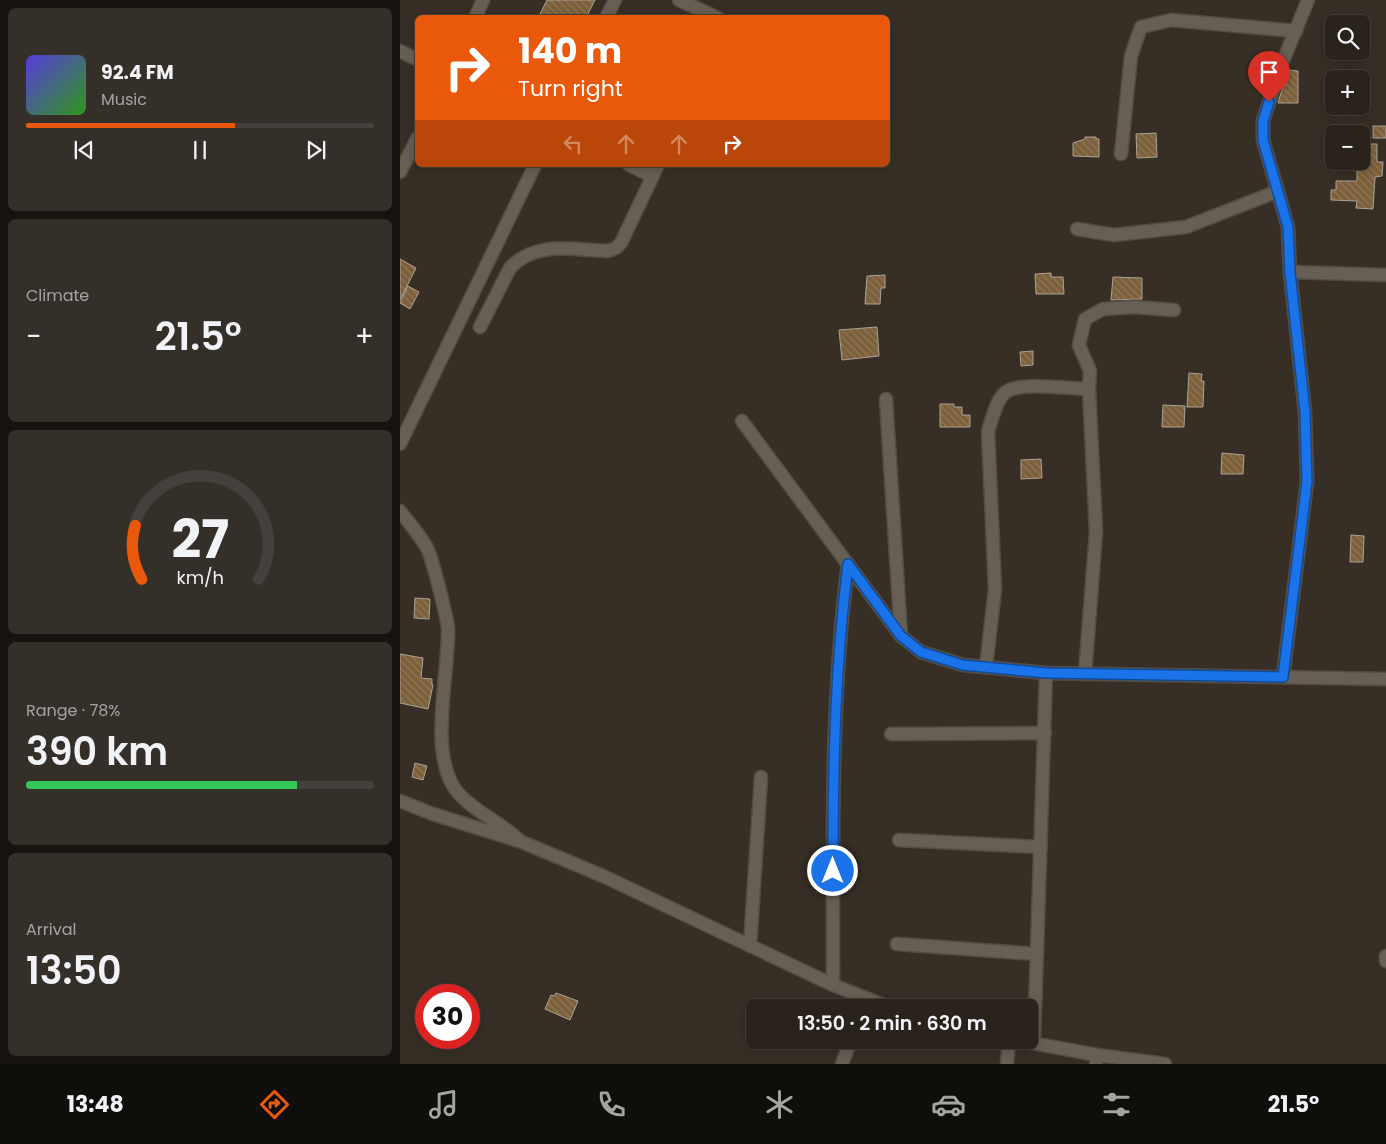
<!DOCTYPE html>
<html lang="en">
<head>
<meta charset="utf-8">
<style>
	body { margin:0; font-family:Poppins,sans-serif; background:#352f29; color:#f1f3f6; height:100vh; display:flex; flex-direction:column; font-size:19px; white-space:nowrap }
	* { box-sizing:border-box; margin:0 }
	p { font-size:16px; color:#a5a4a3 }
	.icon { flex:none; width:28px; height:28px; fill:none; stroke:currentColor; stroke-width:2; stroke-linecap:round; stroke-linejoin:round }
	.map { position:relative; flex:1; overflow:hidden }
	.details { display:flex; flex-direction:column; gap:8px; padding:8px; background:#17130f; width:400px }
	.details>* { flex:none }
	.guide { position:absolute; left:15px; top:15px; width:475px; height:152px; border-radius:8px; box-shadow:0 2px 12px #0003,0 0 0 1px #45403b; background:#ea580c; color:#fff; overflow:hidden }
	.fabs { position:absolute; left:925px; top:15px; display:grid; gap:10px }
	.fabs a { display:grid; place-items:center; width:45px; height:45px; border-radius:8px; background:#29231c; box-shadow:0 2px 12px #0003,0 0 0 1px #45403b; font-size:25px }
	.speed { position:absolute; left:15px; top:984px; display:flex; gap:10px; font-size:25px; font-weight:700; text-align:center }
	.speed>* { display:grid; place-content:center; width:65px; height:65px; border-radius:50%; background:#29231c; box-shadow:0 2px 12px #0003,0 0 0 1px #45403b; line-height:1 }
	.speed .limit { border:8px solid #d22; background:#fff; color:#111 }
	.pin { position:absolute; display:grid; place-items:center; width:42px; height:42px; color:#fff; margin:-51px -21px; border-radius:50% 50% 50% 0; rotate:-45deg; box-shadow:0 0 5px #0007 }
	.pin .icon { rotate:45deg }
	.me { position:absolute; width:55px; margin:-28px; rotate:0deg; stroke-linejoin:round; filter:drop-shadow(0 0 4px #0008) }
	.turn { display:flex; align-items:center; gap:18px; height:105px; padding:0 20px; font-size:22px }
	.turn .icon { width:65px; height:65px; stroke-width:2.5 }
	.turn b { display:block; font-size:35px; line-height:42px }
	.lanes { display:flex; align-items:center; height:48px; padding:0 20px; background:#0003; justify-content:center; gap:25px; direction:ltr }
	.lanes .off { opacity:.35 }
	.big { font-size:38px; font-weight:600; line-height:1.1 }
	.details .widget { flex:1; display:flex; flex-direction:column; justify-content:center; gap:8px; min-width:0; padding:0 18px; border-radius:8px; background:#352f29 }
	.details .dial { align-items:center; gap:0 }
	.dial svg { height:130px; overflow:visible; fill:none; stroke:#45403b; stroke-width:7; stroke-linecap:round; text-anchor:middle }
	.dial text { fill:#f1f3f6; stroke:none }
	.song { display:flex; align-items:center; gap:15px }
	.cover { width:60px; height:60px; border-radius:8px; background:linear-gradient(135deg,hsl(250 70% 55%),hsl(110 70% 35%)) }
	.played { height:5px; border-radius:2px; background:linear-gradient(90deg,#ea580c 60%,#45403b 60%) }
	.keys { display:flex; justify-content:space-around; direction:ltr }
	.heat { display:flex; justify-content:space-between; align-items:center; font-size:28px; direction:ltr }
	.charge { height:8px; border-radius:4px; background:linear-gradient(90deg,#34c759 78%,#45403b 0) }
	.trip { position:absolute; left:346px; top:999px; width:292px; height:50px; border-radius:8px; background:#29231c; box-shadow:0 2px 12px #0003,0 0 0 1px #45403b; font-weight:600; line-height:50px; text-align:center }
	.tab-bar { display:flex; height:80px; justify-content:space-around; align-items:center; background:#100e0b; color:#a5a4a3 }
	.tab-bar .icon { width:35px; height:35px }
	.tab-bar .selected { color:#ea580c }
	.tab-bar b { font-size:22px; color:#f1f3f6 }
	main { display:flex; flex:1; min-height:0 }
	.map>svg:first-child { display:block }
	.building { fill:url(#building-back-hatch); stroke:#aca296 }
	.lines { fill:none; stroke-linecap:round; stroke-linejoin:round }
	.street-casing { stroke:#524c43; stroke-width:15 }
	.secondary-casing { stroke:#524c43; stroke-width:15 }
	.street { stroke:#685f54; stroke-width:12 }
	.secondary { stroke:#685f54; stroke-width:12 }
	.route-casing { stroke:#114b97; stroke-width:12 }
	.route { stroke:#1a73e8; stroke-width:9 }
</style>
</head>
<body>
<main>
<section class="details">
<div class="widget">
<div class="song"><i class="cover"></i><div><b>92.4 FM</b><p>Music</p></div></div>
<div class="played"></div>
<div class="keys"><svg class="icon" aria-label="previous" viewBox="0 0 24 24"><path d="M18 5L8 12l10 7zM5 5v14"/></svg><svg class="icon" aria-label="pause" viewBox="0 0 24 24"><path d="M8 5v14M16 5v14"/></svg><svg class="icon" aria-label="next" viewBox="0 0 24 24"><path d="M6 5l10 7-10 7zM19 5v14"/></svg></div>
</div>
<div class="widget"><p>Climate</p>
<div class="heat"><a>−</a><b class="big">21.5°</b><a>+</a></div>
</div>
<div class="widget dial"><svg viewBox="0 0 100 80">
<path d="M14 69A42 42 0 1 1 86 69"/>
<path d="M14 69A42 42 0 0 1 10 36" stroke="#ea580c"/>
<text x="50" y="56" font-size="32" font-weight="700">27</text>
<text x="50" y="72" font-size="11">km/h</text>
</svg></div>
<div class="widget"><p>Range · 78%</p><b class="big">390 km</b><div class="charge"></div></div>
<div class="widget"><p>Arrival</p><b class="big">13:50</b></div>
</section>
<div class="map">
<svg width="986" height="1064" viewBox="0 0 986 1064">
	<defs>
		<pattern id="building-back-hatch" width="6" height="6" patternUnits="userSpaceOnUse" patternTransform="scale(1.25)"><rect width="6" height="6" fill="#7c603b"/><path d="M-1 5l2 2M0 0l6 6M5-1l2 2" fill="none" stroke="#8e7656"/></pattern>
	</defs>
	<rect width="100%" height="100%" fill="#372f25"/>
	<g class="building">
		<polygon points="147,0 195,0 186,18 138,18"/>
		<polygon points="888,70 898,71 898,103 878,103 883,86 886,86"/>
		<rect x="973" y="126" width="13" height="12"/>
		<polygon points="756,133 757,157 737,158 736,134"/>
		<polygon points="685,137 696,137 696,139 699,139 699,157 673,156 673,143 685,139"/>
		<polygon points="961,144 977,144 977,162 983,162 982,176 975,177 973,209 956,208 957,201 931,200 931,190 936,190 936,181 957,181 957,161 961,161"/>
		<polygon points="0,259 16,268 0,300"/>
		<polygon points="651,273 651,277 663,277 664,294 636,294 635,274"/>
		<polygon points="485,275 485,288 481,288 480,304 465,304 467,276"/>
		<polygon points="713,277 742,278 742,299 711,300"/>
		<polygon points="8,286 19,292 10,309 0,303"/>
		<polygon points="477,327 479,356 442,360 439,330"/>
		<polygon points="633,351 633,365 621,366 620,352"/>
		<polygon points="789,373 802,374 801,381 804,381 803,407 787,407"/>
		<polygon points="540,404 554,404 554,407 562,407 562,415 570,415 570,427 540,427"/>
		<polygon points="763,405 785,406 784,427 762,427"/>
		<polygon points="822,453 844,455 843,474 821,474"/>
		<polygon points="641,459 642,478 621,479 621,460"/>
		<polygon points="951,535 964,536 963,562 950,562"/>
		<polygon points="15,598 30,599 29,619 14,618"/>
		<polygon points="0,654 23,658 21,678 32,679 32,685 33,685 28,709 0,703"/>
		<polygon points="15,763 27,766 23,780 12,777"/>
		<polygon points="156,993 178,1001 170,1020 145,1009 151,995 154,996"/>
	</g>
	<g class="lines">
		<defs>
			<g id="street">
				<polyline points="279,0 318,18"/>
				<polyline points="75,18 83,0"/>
				<polyline points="206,18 215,0"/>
				<polyline points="0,51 18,60"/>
				<polyline points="721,154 731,56 741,27 771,20 896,31"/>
				<polyline points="229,165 252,176"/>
				<polyline points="0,172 18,137"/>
				<polyline points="677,229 714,235 786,227 878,191"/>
				<polyline points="890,272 986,275"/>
				<path d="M80,327L110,268C136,240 173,250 208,251L216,248L221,243L258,165"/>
				<polyline points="486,399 501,636"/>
				<polyline points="342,421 501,636 521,652 563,665 646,673 986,679"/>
				<polyline points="0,444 135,165"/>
				<path d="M0,511C8,522 20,535 27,548C32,557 47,617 48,628C49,671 31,743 51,782C62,806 101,822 119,840"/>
				<path d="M586,667L595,589L588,431C592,420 596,399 606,392C622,381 669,389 689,389"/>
				<polyline points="685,674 696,532 689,389 690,371 679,345 685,319 703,309 734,307 774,310"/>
				<polyline points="883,677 907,482 905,412 890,272 888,227 863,140 863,121 881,66 908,0"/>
				<polyline points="491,734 645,733"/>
				<polyline points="0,801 33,814 122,842 203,876 433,985 491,1008"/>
				<polyline points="499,840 641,847"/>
				<polyline points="497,944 637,954"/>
				<polyline points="350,946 361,777"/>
				<polyline points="986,956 986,961"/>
				<path d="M433,985C433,843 430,705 448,564"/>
				<polyline points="616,1040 697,1055"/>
				<polyline points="634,1042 646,673"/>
				<polyline points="442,1064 451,1040"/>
				<polyline points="607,1064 609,1040"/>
			</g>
			<polyline id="secondary" points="696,1064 697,1055 765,1064"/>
		</defs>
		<use href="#street" class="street-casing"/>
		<use href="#secondary" class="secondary-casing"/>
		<use href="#street" class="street"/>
		<use href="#secondary" class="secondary"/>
	</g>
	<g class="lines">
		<defs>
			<path id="route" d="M433,871C433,766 435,667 448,564L501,636L521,652L563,665L646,673L883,677L907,482L905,412L890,272L888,227L863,140V121L869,102"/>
		</defs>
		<use href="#route" class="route-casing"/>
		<use href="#route" class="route"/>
	</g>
</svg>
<div class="fabs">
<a><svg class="icon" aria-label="search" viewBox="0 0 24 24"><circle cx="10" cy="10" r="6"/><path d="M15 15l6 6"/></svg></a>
<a>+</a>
<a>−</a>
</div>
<div class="speed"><div class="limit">30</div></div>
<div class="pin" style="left:869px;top:102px;background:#d93025"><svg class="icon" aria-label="arrive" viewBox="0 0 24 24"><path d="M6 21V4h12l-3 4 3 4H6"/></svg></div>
<svg class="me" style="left:433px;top:871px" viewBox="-20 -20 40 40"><circle r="17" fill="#1a73e8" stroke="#fff" stroke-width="3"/><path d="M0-11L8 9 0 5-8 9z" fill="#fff"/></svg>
<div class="trip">13:50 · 2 min · 630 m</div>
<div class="guide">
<div class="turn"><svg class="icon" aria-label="right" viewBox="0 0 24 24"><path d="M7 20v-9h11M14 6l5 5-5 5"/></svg><div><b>140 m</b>Turn right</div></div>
<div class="lanes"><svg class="icon off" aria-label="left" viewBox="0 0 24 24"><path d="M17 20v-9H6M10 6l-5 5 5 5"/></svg><svg class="icon off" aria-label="ahead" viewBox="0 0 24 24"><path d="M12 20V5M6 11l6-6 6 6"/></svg><svg class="icon off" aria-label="ahead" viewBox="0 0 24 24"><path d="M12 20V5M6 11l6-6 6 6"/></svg><svg class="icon" aria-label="right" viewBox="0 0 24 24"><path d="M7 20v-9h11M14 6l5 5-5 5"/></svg></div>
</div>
</div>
</main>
<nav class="tab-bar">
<b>13:48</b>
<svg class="icon selected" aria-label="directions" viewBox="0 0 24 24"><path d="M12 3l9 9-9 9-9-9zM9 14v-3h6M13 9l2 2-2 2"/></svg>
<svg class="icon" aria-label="music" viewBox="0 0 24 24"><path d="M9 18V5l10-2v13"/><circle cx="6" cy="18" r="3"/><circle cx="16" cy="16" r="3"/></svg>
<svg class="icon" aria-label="phone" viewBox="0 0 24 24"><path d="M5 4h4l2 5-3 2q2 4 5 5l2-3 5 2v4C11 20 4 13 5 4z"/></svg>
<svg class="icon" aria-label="climate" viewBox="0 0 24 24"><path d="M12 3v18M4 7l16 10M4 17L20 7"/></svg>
<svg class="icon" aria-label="car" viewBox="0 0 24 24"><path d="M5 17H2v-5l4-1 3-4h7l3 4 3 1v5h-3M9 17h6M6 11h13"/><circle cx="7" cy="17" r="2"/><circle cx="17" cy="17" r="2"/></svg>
<svg class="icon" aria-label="filters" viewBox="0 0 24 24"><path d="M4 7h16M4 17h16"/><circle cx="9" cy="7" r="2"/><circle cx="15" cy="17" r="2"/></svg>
<b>21.5°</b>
</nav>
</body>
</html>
